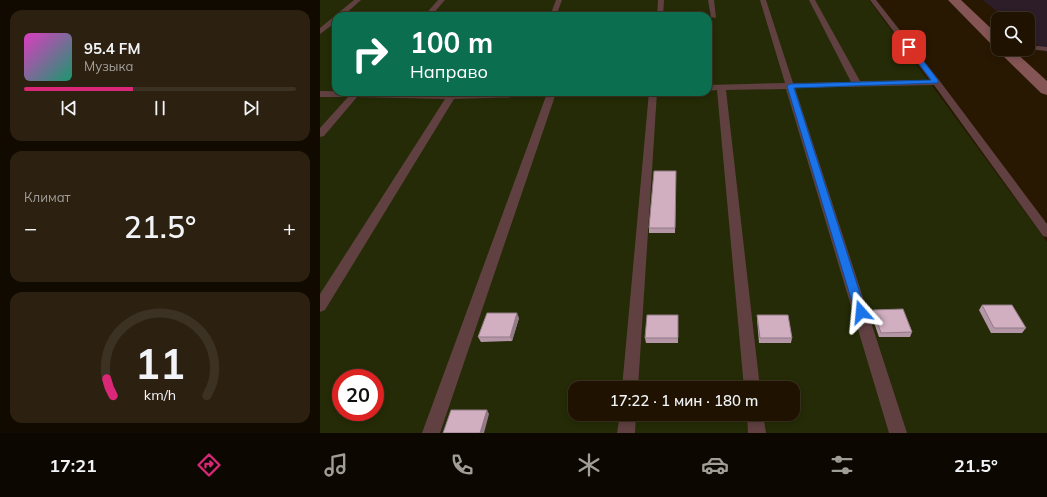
<!DOCTYPE html>
<html lang="ru">
<head>
<meta charset="utf-8">
<style>
	body { margin:0; font-family:Mulish,sans-serif; background:#2c2010; color:#f1f3f6; height:100vh; display:flex; flex-direction:column; font-size:15px; white-space:nowrap }
	* { box-sizing:border-box; margin:0 }
	p { font-size:13px; color:#a19e99 }
	.icon { flex:none; width:22px; height:22px; fill:none; stroke:currentColor; stroke-width:2; stroke-linecap:round; stroke-linejoin:round }
	.map { position:relative; flex:1; overflow:hidden }
	.side { display:flex; flex-direction:column; gap:10px; padding:10px; background:#110a01; width:320px }
	.side>* { flex:none }
	.guide { position:absolute; left:12px; top:12px; width:380px; height:84px; border-radius:12px; box-shadow:0 2px 6px #0003,0 0 0 1px #3c3223; background:#0b6e4f; color:#fff; overflow:hidden }
	.fabs { position:absolute; left:671px; top:12px; display:grid; gap:8px }
	.fabs a { display:grid; place-items:center; width:44px; height:44px; border-radius:8px; background:#1f1201; box-shadow:0 2px 6px #0003,0 0 0 1px #3c3223; font-size:20px }
	.speed { position:absolute; left:12px; top:369px; display:flex; gap:8px; font-size:20px; font-weight:700; text-align:center }
	.speed>* { display:grid; place-content:center; width:52px; height:52px; border-radius:50%; background:#1f1201; box-shadow:0 2px 6px #0003,0 0 0 1px #3c3223; line-height:1 }
	.speed .limit { border:6px solid #d22; background:#fff; color:#111 }
	.pin { position:absolute; display:grid; place-items:center; width:34px; height:34px; color:#fff; margin:-17px; border-radius:8px; box-shadow:0 2px 6px #0006 }
	.me { position:absolute; width:44px; margin:-22px; rotate:342deg; stroke-linejoin:round; filter:drop-shadow(0 0 3px #0008) }
	.turn { display:flex; align-items:center; gap:14px; height:84px; padding:0 12px; font-size:18px }
	.turn .icon { width:52px; height:52px; stroke-width:2.5 }
	.turn b { display:block; font-size:28px; line-height:34px }
	.big { font-size:30px; font-weight:600; line-height:1.1 }
	.side .widget { flex:1; display:flex; flex-direction:column; justify-content:center; gap:6px; min-width:0; padding:0 14px; border-radius:12px; background:#2c2010 }
	.side .dial { align-items:center; gap:0 }
	.dial svg { height:104px; overflow:visible; fill:none; stroke:#3c3223; stroke-width:7; stroke-linecap:round; text-anchor:middle }
	.dial text { fill:#f1f3f6; stroke:none }
	.song { display:flex; align-items:center; gap:12px }
	.cover { width:48px; height:48px; border-radius:6px; background:linear-gradient(135deg,hsl(310 70% 55%),hsl(160 70% 35%)) }
	.played { height:4px; border-radius:2px; background:linear-gradient(90deg,#db2777 40%,#3c3223 40%) }
	.keys { display:flex; justify-content:space-around; direction:ltr }
	.heat { display:flex; justify-content:space-between; align-items:center; font-size:22px; direction:ltr }
	.trip { position:absolute; left:248px; top:381px; width:232px; height:40px; border-radius:12px; background:#1f1201; box-shadow:0 2px 6px #0003,0 0 0 1px #3c3223; font-weight:600; line-height:40px; text-align:center }
	.menu { display:flex; height:64px; justify-content:space-around; align-items:center; background:#0c0700; color:#a19e99 }
	.menu .icon { width:28px; height:28px }
	.menu .selected { color:#db2777 }
	.menu b { font-size:18px; color:#f1f3f6 }
	main { display:flex; flex:1; min-height:0 }
	.map>svg:first-child { display:block }
	.industrial { fill:#2c1d28 }
	.green { fill:#242b06; fill-rule:evenodd }
	.lines { fill:none; stroke-linecap:round; stroke-linejoin:round }
	.lane { fill:#604041; fill-rule:evenodd }
	.secondary { fill:#855455; fill-rule:evenodd }
	.wall { fill:#b496a6 }
	.shaded-wall { fill:#927a87 }
	.building { fill:#d1afc1; stroke:#927a87 }
	.route { fill:#1a73e8; stroke:#114b97 }
</style>
</head>
<body>
<main>
<section class="side">
<div class="widget">
<div class="song"><i class="cover"></i><div><b>95.4 FM</b><p>Музыка</p></div></div>
<div class="played"></div>
<div class="keys"><svg class="icon" aria-label="previous" viewBox="0 0 24 24"><path d="M18 5L8 12l10 7zM5 5v14"/></svg><svg class="icon" aria-label="pause" viewBox="0 0 24 24"><path d="M8 5v14M16 5v14"/></svg><svg class="icon" aria-label="next" viewBox="0 0 24 24"><path d="M6 5l10 7-10 7zM19 5v14"/></svg></div>
</div>
<div class="widget"><p>Климат</p>
<div class="heat"><a>−</a><b class="big">21.5°</b><a>+</a></div>
</div>
<div class="widget dial"><svg viewBox="0 0 100 80">
<path d="M14 69A42 42 0 1 1 86 69"/>
<path d="M14 69A42 42 0 0 1 9 56" stroke="#db2777"/>
<text x="50" y="56" font-size="32" font-weight="700">11</text>
<text x="50" y="72" font-size="11">km/h</text>
</svg></div>
</section>
<div class="map">
<svg width="727" height="433" viewBox="0 0 727 433">
	<rect width="100%" height="100%" fill="#291801"/>
	<polygon class="industrial" points="663,0 727,0 727,53 708,37 708,19 686,19"/>
	<path class="green" d="M0,0H549L727,242V433H0ZM16,16H388V92H16ZM21,378H55V412H21ZM255,388H473V414H255Z"/>
	<g class="lines">
		<g class="lane">
			<polygon points="34,0 41,0 23,16 16,16 16,22 0,34 0,28"/>
			<polygon points="118,0 125,0 111,16 104,16"/>
			<polygon points="236,0 242,0 236,16 230,16"/>
			<polygon points="338,0 344,0 343,16 337,16"/>
			<polygon points="388,0 394,0 396,18 391,17"/>
			<polygon points="440,0 446,0 473,83 531,82 489,0 495,0 540,81 610,80 550,0 556,0 619,80 727,224 727,237 723,236 614,85 475,88 587,433 569,433 466,89 406,90 440,388 424,388 397,90 388,91 388,85 465,83"/>
			<polygon points="708,45 727,47 727,51 707,49 708,49"/>
			<polygon points="0,91 131,93 309,92 305,95 235,96 120,433 102,433 226,96 134,99 5,310 0,312 0,294 125,99 37,97 4,136 0,137 0,128 28,97 0,97"/>
			<polygon points="329,92 337,92 318,388 302,388"/>
			<polygon points="300,414 316,414 315,433 297,433"/>
			<polygon points="427,414 443,414 446,433 428,433"/>
		</g>
		<g class="secondary">
			<polygon points="628,0 641,0 678,35 678,47 673,46"/>
			<polygon points="678,47 678,49 692,49 727,81 727,95 721,93 679,52 677,49"/>
		</g>
	</g>
	<g class="wall">
		<polygon points="356,171 355,233 329,233 329,228"/>
		<polygon points="662,305 706,328 702,333 671,333 659,310"/>
		<polygon points="553,310 592,332 590,337 559,337 551,314"/>
		<polygon points="358,315 358,343 326,343 325,338"/>
		<polygon points="437,315 472,338 471,343 439,343 437,320"/>
		<polygon points="199,318 192,341 161,342 158,337"/>
	</g>
	<g class="shaded-wall">
		<polygon points="197,313 199,318 192,341 190,337"/>
		<polygon points="167,410 169,414 164,433 160,433"/>
	</g>
	<g class="building">
		<polygon points="334,171 356,171 355,228 329,228"/>
		<polygon points="662,305 692,305 706,328 674,328"/>
		<polygon points="583,309 592,332 561,333 553,310"/>
		<polygon points="167,313 197,313 190,337 158,337"/>
		<polygon points="327,315 358,315 358,338 325,338"/>
		<polygon points="437,315 468,315 472,338 440,338"/>
		<polygon points="131,410 167,410 160,433 123,433"/>
	</g>
	<polygon class="route" points="587,45 591,45 618,80 618,83 474,88 546,312 545,315 541,317 537,315 535,312 467,86 470,84 611,80 587,48"/>
</svg>
<div class="fabs">
<a><svg class="icon" aria-label="search" viewBox="0 0 24 24"><circle cx="10" cy="10" r="6"/><path d="M15 15l6 6"/></svg></a>
</div>
<div class="speed"><div class="limit">20</div></div>
<div class="pin" style="left:589px;top:47px;background:#d93025"><svg class="icon" aria-label="arrive" viewBox="0 0 24 24"><path d="M6 21V4h12l-3 4 3 4H6"/></svg></div>
<svg class="me" style="left:541px;top:312px" viewBox="-20 -20 40 40"><path d="M0-17L14 15 0 8-14 15z" fill="#1a73e8" stroke="#fff" stroke-width="4"/></svg>
<div class="trip">17:22 · 1 мин · 180 m</div>
<div class="guide">
<div class="turn"><svg class="icon" aria-label="right" viewBox="0 0 24 24"><path d="M7 20v-9h11M14 6l5 5-5 5"/></svg><div><b>100 m</b>Направо</div></div>
</div>
</div>
</main>
<nav class="menu">
<b>17:21</b>
<svg class="icon selected" aria-label="directions" viewBox="0 0 24 24"><path d="M12 3l9 9-9 9-9-9zM9 14v-3h6M13 9l2 2-2 2"/></svg>
<svg class="icon" aria-label="music" viewBox="0 0 24 24"><path d="M9 18V5l10-2v13"/><circle cx="6" cy="18" r="3"/><circle cx="16" cy="16" r="3"/></svg>
<svg class="icon" aria-label="phone" viewBox="0 0 24 24"><path d="M5 4h4l2 5-3 2q2 4 5 5l2-3 5 2v4C11 20 4 13 5 4z"/></svg>
<svg class="icon" aria-label="climate" viewBox="0 0 24 24"><path d="M12 3v18M4 7l16 10M4 17L20 7"/></svg>
<svg class="icon" aria-label="car" viewBox="0 0 24 24"><path d="M5 17H2v-5l4-1 3-4h7l3 4 3 1v5h-3M9 17h6M6 11h13"/><circle cx="7" cy="17" r="2"/><circle cx="17" cy="17" r="2"/></svg>
<svg class="icon" aria-label="filters" viewBox="0 0 24 24"><path d="M4 7h16M4 17h16"/><circle cx="9" cy="7" r="2"/><circle cx="15" cy="17" r="2"/></svg>
<b>21.5°</b>
</nav>
</body>
</html>
